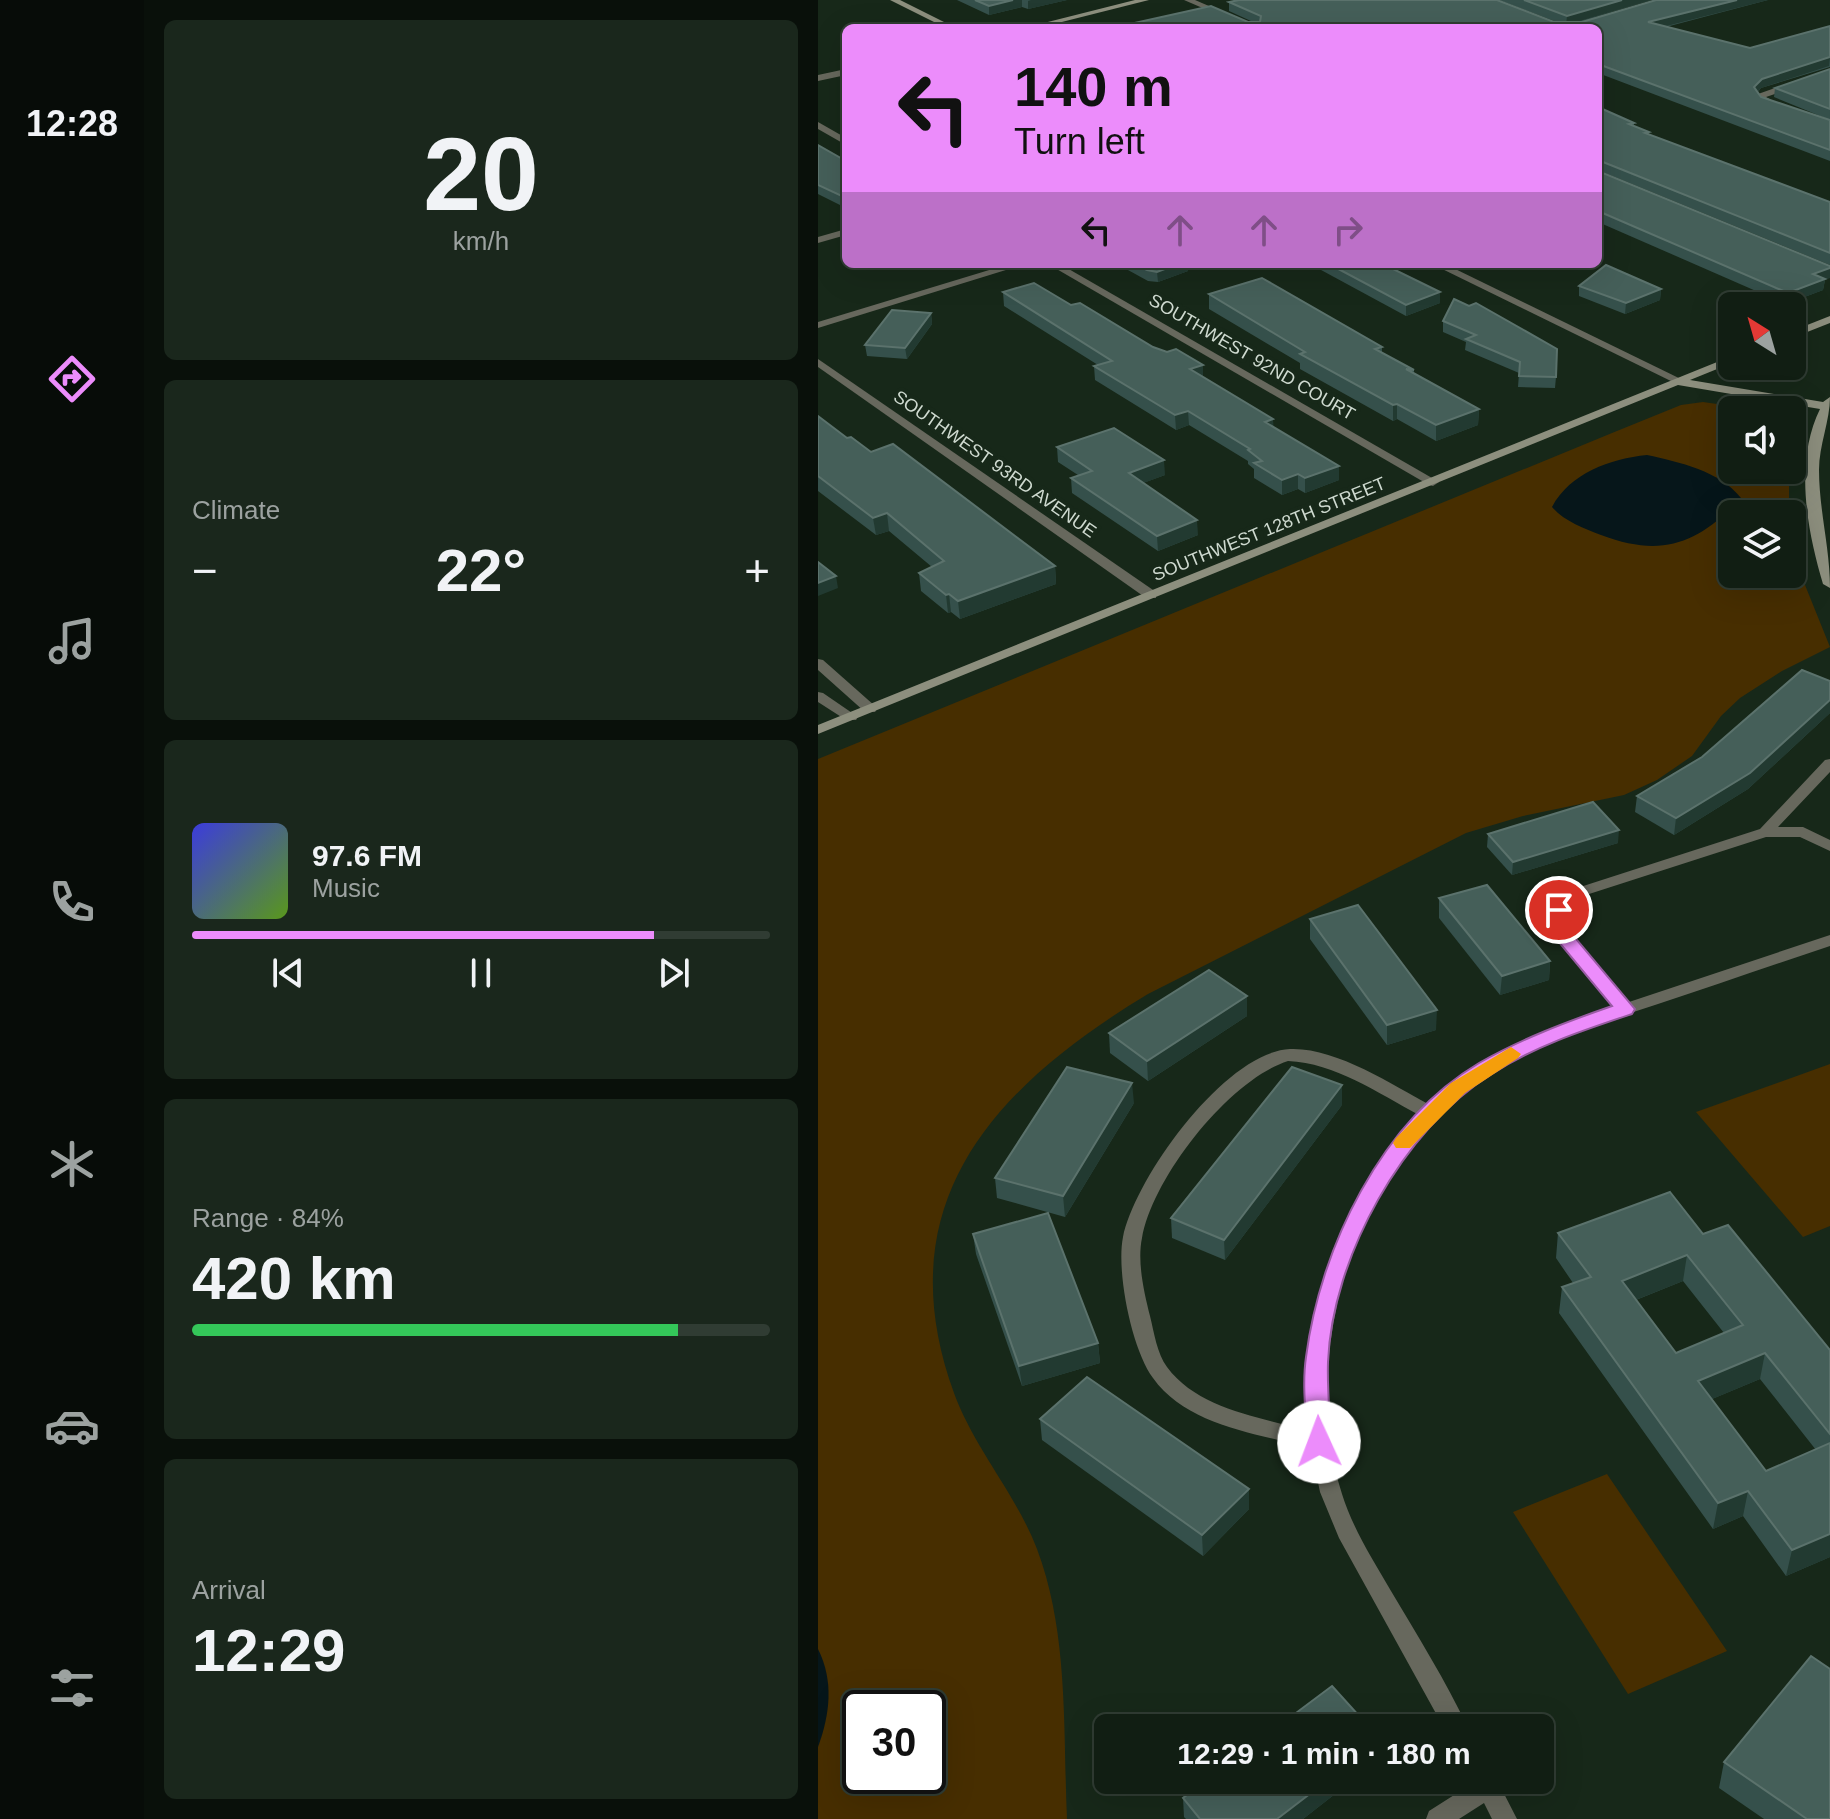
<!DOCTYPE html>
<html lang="en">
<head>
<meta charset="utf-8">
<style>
	body { margin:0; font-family:Helvetica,sans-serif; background:#1a271c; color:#f1f3f6; height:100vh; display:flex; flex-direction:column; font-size:30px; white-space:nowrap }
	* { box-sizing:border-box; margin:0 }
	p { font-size:26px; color:#9ca2a0 }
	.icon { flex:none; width:44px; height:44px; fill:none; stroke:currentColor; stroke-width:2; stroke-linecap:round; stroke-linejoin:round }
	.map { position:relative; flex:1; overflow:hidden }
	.sheet { display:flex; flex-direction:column; gap:20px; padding:20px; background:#09100a; width:674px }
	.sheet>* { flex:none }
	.guide { position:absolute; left:24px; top:24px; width:760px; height:244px; border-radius:12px; box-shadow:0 8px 32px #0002,0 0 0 2px #303c33; background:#ec8cfb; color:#111; overflow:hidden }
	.needle { width:52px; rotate:323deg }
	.controls { position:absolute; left:900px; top:292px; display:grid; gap:16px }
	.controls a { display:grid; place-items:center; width:88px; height:88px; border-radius:12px; background:#111e13; box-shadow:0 8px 32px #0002,0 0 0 2px #303c33; font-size:40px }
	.speed { position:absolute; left:24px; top:1690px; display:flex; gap:16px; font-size:40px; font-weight:700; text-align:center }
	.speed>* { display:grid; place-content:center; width:104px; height:104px; border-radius:50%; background:#111e13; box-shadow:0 8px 32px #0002,0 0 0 2px #303c33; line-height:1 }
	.speed .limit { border:4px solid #111; border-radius:12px; background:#fff; color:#111 }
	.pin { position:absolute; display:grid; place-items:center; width:68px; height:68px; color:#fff; margin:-34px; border:4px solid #fff; border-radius:50%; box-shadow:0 2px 8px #0007 }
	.me { position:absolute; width:88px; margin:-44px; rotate:358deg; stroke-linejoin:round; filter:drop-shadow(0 0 6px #0008) }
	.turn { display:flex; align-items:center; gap:28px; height:168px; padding:0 40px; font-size:36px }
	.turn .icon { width:104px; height:104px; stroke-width:2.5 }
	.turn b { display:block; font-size:56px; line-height:68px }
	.lanes { display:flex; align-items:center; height:76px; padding:0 40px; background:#0003; justify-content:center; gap:40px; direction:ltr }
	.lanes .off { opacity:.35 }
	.big { font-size:60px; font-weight:700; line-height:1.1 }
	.sheet .card { flex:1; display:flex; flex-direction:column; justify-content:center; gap:12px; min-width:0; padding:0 28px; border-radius:12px; background:#1a271c }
	.sheet .dial { align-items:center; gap:0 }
	.dial b { font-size:104px; line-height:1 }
	.song { display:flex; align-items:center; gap:24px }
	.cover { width:96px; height:96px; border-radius:12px; background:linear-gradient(135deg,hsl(240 70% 55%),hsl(90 70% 35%)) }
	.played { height:8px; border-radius:4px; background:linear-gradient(90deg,#ec8cfb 80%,#303c33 80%) }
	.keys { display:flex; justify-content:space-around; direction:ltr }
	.heat { display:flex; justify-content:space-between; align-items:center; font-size:44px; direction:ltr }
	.charge { height:12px; border-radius:6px; background:linear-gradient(90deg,#34c759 84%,#303c33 0) }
	.trip { position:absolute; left:276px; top:1714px; width:460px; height:80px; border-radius:12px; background:#111e13; box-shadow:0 8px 32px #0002,0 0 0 2px #303c33; font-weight:700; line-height:80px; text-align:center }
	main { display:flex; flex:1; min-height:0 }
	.tab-bar { display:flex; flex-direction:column; width:144px; justify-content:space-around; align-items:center; background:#070c08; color:#9ca2a0 }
	.tab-bar .icon { width:56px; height:56px }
	.tab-bar .on { color:#ec8cfb }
	.tab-bar b { font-size:36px; color:#f1f3f6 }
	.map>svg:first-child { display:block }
	.green { fill:#472e00; fill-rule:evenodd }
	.water { fill:#06161a }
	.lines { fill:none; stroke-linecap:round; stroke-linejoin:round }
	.street { fill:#67685d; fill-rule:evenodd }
	.secondary { fill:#8d8f7e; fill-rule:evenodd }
	.wall { fill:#35504b; fill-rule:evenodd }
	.shaded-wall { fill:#223a31 }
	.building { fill:#455f59; stroke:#5b726c; stroke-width:2; fill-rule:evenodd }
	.route { fill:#ec8cfb; stroke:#995ba3; stroke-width:2 }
	.slow { fill:#f59e0b }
	.labels { text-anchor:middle; stroke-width:8; stroke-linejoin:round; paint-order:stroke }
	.far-street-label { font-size:18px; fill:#cfdad0; stroke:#172819 }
</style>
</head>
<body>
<main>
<nav class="tab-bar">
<b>12:28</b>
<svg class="icon on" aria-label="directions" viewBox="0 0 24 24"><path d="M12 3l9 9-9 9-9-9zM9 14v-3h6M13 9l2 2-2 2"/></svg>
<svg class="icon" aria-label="music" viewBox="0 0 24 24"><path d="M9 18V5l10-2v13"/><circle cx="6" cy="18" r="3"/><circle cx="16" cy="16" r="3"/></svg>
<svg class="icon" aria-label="phone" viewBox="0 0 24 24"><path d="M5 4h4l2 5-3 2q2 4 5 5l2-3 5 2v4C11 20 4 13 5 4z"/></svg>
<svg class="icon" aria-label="climate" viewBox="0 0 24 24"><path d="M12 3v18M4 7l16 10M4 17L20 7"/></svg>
<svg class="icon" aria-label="car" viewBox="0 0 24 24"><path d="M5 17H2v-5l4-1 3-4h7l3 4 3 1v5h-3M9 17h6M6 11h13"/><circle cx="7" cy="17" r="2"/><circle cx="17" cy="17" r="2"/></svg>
<svg class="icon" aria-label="filters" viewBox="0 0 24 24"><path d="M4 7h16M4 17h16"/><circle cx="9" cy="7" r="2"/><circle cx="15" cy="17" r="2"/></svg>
</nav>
<section class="sheet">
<div class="card dial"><b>20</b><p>km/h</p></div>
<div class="card"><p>Climate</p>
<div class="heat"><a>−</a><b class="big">22°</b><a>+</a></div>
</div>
<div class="card">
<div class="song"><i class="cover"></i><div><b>97.6 FM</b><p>Music</p></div></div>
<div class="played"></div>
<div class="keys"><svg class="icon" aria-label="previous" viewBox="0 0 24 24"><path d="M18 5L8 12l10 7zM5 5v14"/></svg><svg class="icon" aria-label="pause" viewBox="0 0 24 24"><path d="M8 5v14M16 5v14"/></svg><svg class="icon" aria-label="next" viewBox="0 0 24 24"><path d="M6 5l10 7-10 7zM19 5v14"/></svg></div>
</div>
<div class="card"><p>Range · 84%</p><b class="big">420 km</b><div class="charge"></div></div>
<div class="card"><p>Arrival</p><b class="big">12:29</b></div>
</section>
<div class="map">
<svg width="1012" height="1819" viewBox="0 0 1012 1819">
	<rect width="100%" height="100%" fill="#172819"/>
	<g class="green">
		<path d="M885,402L941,410H914V470H971V514H914V574H974V536L985,580L1012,647L964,671L922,698L903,716L874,756L839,780L806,795L705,816L648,833L330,994C176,1087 67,1203 136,1393C156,1448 198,1494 219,1549C251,1634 245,1730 249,1819H0V759L794,433L863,405ZM42,1708H110V1776H42Z"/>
		<polygon points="1012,1064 1012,1226 985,1237 878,1112"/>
		<polygon points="789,1474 909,1651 810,1694 695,1512"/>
	</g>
	<g class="water">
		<path d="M829,455C861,462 902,471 923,498C880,544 844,558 783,535C765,528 746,521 734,507C752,473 792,459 829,455Z"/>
		<path d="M0,1649C16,1681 12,1714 0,1747Z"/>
	</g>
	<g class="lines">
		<g class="street">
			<polygon points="366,0 377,0 442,28 431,28"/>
			<polygon points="28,69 28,75 0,81 0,75"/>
			<polygon points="1012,69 1012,75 948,97 961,104 961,108 955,108 940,100 940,94"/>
			<polygon points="0,122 28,138 28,145 0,129"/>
			<polygon points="28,229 28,235 0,243 0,237"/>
			<polygon points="191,264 207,264 0,328 0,322"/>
			<polygon points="230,264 242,264 621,482 615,486 611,485"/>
			<polygon points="614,264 627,264 869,382 859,384"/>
			<polygon points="0,359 338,592 338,598 328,598 0,367"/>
			<polygon points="0,659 5,660 57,706 59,709 57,712 47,712 0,670"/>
			<polygon points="0,692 5,693 40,717 38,720 28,720 0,702"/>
			<path d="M1012,759V772L960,827H985L1012,840V851L982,837H948L768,895C752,906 745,915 752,934L811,1002L1012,935V946C955,965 898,985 840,1004C808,1015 775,1024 743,1037C633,1081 550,1176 522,1291C506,1358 503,1428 524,1494C535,1529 555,1560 573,1591C599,1635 628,1681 650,1728H626L521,1538L502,1492L493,1448C441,1434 369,1426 335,1378C314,1350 298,1272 305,1237C317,1178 407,1052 472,1049C517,1047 573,1084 612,1105C668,1053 725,1031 796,1007C784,993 772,978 760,964C736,936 716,915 756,889L942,829L1007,760ZM470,1061C517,1063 560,1093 601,1115C547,1165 506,1254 494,1326C488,1361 489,1396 490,1431C443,1417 381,1410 349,1367C339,1354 336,1332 332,1316C326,1292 319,1262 324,1238C335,1177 411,1080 470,1061Z"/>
			<polygon points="654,1780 679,1780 699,1819 674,1819 666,1803 641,1819 608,1819 611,1811 655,1783"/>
		</g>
		<g class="secondary">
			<polygon points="72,0 82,0 138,28 128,28"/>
			<polygon points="317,0 331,0 220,28 206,28"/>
			<polygon points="1012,316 1012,323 974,338 974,331"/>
			<path d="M914,356V363L872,380L1005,402L1012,397C1012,421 1001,445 1001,470C1001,510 1012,548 1012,588L1005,584C989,530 976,462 1002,409L860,385L0,734V725Z"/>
		</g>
	</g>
	<g class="wall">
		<polygon points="139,0 249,0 210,9 204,7 171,15"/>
		<polygon points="415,0 679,0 736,22 739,22 681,0 833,0 760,22 838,0 950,0 848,27 932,48 1012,26 1012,67 943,88 940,92 943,97 1012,120 1012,161 780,73 780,28 294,28 393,6 430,22 435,22 411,11 411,2 417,1"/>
		<polygon points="1012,69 1012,120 956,97 957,88"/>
		<polygon points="780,107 816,123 816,126 830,134 1012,202 1012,265 780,170"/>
		<polygon points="0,145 28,161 28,208 0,194"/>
		<polygon points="780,171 1007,280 1005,290 968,304 780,222"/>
		<polygon points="299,264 370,264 370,271 340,282 330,281"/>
		<polygon points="492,264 565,264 622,292 622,303 588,316"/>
		<polygon points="761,286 843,289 842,300 807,314 761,296"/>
		<polygon points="185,292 253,305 385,377 456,427 521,480 487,493 480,489 464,495 436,478 436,469 430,464 430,461 371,425 358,430 277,380 276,366 280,365 186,306"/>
		<polygon points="391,294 564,347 564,353 596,370 596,374 661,409 660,425 618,441 579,419 575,421 482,369 482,363 391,309"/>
		<polygon points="636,299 738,377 737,388 700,387 701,373 647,350 648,342 625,332 625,321"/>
		<polygon points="113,313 114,324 89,359 49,356 47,345"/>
		<polygon points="0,416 29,438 237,566 238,584 142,619 133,612 130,613 103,591 101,573 114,567 71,531 58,535 0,491"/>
		<polygon points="239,447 347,475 325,483 380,535 340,551 254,493 253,478 260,475 240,462"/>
		<polygon points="1012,681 1012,713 930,789 856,835 817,812 819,796"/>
		<polygon points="670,834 800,843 694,875 669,847"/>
		<polygon points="621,898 732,961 731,980 682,995 621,918"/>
		<polygon points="492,919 618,1030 569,1045 492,939"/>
		<polygon points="429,996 429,1016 330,1081 292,1053 291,1033"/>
		<polygon points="316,1103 247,1217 179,1198 177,1178"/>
		<polygon points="524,1105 407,1260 354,1238 353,1218"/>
		<path d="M740,1233L885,1234L1012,1350V1557L968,1576L925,1516L895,1529L741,1313L744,1287L755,1283L738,1258ZM865,1281L906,1333L858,1353L818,1300ZM942,1379L998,1450L948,1471L894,1399Z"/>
		<polygon points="155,1234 280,1343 282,1363 204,1386 158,1254"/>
		<polygon points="222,1419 431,1489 431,1509 385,1556 224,1440"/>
		<polygon points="906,1762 1012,1819 946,1819 901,1788"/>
		<polygon points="388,1780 535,1780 485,1819 368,1819 366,1817 365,1798"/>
	</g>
	<g class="shaded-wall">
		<polygon points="195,0 204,0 204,7 171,15 171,6"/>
		<polygon points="213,0 249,0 210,9 210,1"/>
		<polygon points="804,0 833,0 748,25 749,16"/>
		<polygon points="919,0 950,0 829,31 830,22"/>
		<polygon points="1012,57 1011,66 943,88 935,97 936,87 944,79"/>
		<polygon points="360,264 370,264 370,271 340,282 339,272"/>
		<polygon points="1012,268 1012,278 1007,280 1005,290 968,304 970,293 995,274"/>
		<polygon points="843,289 842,300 807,314 808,303"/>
		<polygon points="622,292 622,303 588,316 588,305"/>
		<polygon points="113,313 114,324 89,359 87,348"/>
		<polygon points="385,365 385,379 372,369"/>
		<polygon points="579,404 579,419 575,421 575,405"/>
		<polygon points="661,409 660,425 618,441 618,425"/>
		<polygon points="370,411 371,425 358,430 357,415"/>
		<polygon points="455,419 456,433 447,422"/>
		<polygon points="346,460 347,475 312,488 311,473"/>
		<polygon points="521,466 521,480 487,493 487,478"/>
		<polygon points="480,474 480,489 464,495 464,480"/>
		<polygon points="69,513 71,531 58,535 55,518"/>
		<polygon points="379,520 380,535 340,551 339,536"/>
		<polygon points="237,566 238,584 142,619 140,601"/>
		<polygon points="18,576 20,588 0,596 0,583"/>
		<polygon points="131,594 133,612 130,613 128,595"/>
		<polygon points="1012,700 1012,713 930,789 856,835 858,818"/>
		<polygon points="801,830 800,843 694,875 695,862"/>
		<polygon points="732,961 731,980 682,995 684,976"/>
		<polygon points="429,996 429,1016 330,1081 329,1061"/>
		<polygon points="619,1010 618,1030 569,1045 569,1025"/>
		<polygon points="314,1083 316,1103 247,1217 245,1196"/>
		<polygon points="524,1085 524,1105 407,1260 406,1240"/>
		<polygon points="869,1255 865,1281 800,1307 804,1281"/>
		<polygon points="280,1343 282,1363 204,1386 201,1366"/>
		<polygon points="947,1353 942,1379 875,1407 880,1381"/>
		<polygon points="431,1489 431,1509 385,1556 384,1535"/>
		<polygon points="930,1491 925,1516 895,1529 900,1503"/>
		<polygon points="1012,1534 1012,1557 968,1576 974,1550"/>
		<polygon points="510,1780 535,1780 485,1819 459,1819"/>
	</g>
	<g class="building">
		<polygon points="157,0 195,0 171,6"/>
		<polygon points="421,0 679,0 736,22 764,22 838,0 919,0 830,22 932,48 1012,26 1012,57 944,79 936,87 943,97 1012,120 1012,150 780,64 780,28 294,28 393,6 430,22 442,22 443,16 411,2"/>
		<polygon points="706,0 804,0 749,16"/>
		<polygon points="1012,69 1012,109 957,88"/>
		<polygon points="780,107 816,123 811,124 831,132 827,133 1012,202 1012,253 780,160"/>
		<polygon points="0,145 28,161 28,198 0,185"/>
		<polygon points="780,171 1012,266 1012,268 995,274 1007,279 970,293 780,211"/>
		<polygon points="317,264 360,264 339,272 329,270"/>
		<polygon points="511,264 565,264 622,292 588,305"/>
		<polygon points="788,265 843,289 808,303 761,286"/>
		<polygon points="444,278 564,347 557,349 596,370 588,369 661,409 618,425 579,404 575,405 482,354 487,352 391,294"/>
		<polygon points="216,283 253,305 262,303 335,347 349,352 358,349 385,365 372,369 455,419 447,422 521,466 487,478 480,474 464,480 436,463 444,461 430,450 432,449 370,411 357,415 276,366 294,361 185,292"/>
		<polygon points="636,299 651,306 658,303 739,349 738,377 701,376 702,362 648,339 658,335 625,321"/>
		<polygon points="74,310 113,313 87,348 47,345"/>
		<polygon points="0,416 29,438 33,437 53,452 75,444 237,566 140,601 131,594 128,595 101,573 126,561 69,513 55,518 0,476"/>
		<polygon points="296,428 346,460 311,473 379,520 339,536 253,478 274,471 239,447"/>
		<polygon points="0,562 18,576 0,583"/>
		<polygon points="984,670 1012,681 1012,700 932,773 858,818 819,796 884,757"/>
		<polygon points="775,802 801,830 695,862 670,834"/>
		<polygon points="669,885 732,961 684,976 621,898"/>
		<polygon points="540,905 619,1010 569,1025 492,919"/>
		<polygon points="391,970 429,996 329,1061 291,1033"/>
		<polygon points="249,1067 314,1083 245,1196 177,1178"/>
		<polygon points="474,1067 524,1085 406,1240 353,1218"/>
		<path d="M852,1192L885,1234L910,1225L1012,1350V1434L947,1353L880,1381L948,1471L1012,1443V1534L974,1550L930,1491L900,1503L744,1287L773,1277L740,1233ZM869,1255L925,1325L858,1353L804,1281Z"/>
		<polygon points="230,1213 280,1343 201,1366 155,1234"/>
		<polygon points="269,1377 431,1489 384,1535 222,1419"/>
		<polygon points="993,1656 1012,1669 1012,1819 989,1819 906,1762"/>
		<polygon points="514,1686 552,1728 458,1728"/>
		<polygon points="388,1780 510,1780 459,1819 382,1819 365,1798"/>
	</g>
	<path class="route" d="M741,904L751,910L749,924L753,933L817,1009L814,1014C766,1030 717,1046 674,1074C585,1129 514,1258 510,1362C509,1389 512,1415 513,1442L509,1449L501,1451L492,1449L489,1442C488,1414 484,1384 488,1357C502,1248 563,1121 661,1063C703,1039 748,1022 794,1006L735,935L730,924L732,910Z"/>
	<polygon class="slow" points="693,1047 703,1054 700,1058 647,1093 592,1148 578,1148 575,1143 578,1138 633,1083"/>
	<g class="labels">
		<g class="far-street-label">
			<text transform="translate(434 357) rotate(30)" y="6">SOUTHWEST 92ND COURT</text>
			<text transform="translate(177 464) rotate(35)" y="6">SOUTHWEST 93RD AVENUE</text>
			<text transform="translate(451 529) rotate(-22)" y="6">SOUTHWEST 128TH STREET</text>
		</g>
	</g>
</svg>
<div class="controls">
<a><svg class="needle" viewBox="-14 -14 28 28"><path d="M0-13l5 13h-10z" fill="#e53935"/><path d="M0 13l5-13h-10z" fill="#9ca2a0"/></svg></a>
<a><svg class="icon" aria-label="sound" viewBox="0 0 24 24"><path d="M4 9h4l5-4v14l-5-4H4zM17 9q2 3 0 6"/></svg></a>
<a><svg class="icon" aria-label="layers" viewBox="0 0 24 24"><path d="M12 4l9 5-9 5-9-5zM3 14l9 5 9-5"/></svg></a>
</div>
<div class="speed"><div class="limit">30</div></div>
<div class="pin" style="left:741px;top:910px;background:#d93025"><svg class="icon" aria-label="arrive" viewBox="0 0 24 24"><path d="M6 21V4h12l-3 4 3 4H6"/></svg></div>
<svg class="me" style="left:501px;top:1442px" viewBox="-20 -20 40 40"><circle r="19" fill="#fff"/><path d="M0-13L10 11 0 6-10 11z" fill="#ec8cfb"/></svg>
<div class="trip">12:29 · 1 min · 180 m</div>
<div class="guide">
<div class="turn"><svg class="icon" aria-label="left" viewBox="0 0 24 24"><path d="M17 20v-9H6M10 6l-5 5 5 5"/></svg><div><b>140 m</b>Turn left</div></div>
<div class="lanes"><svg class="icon" aria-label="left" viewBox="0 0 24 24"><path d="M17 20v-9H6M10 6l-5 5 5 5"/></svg><svg class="icon off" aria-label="ahead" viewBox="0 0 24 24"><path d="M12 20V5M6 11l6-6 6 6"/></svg><svg class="icon off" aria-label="ahead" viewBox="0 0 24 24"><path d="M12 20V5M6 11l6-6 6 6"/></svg><svg class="icon off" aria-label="right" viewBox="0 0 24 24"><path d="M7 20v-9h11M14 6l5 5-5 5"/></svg></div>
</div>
</div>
</main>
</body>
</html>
